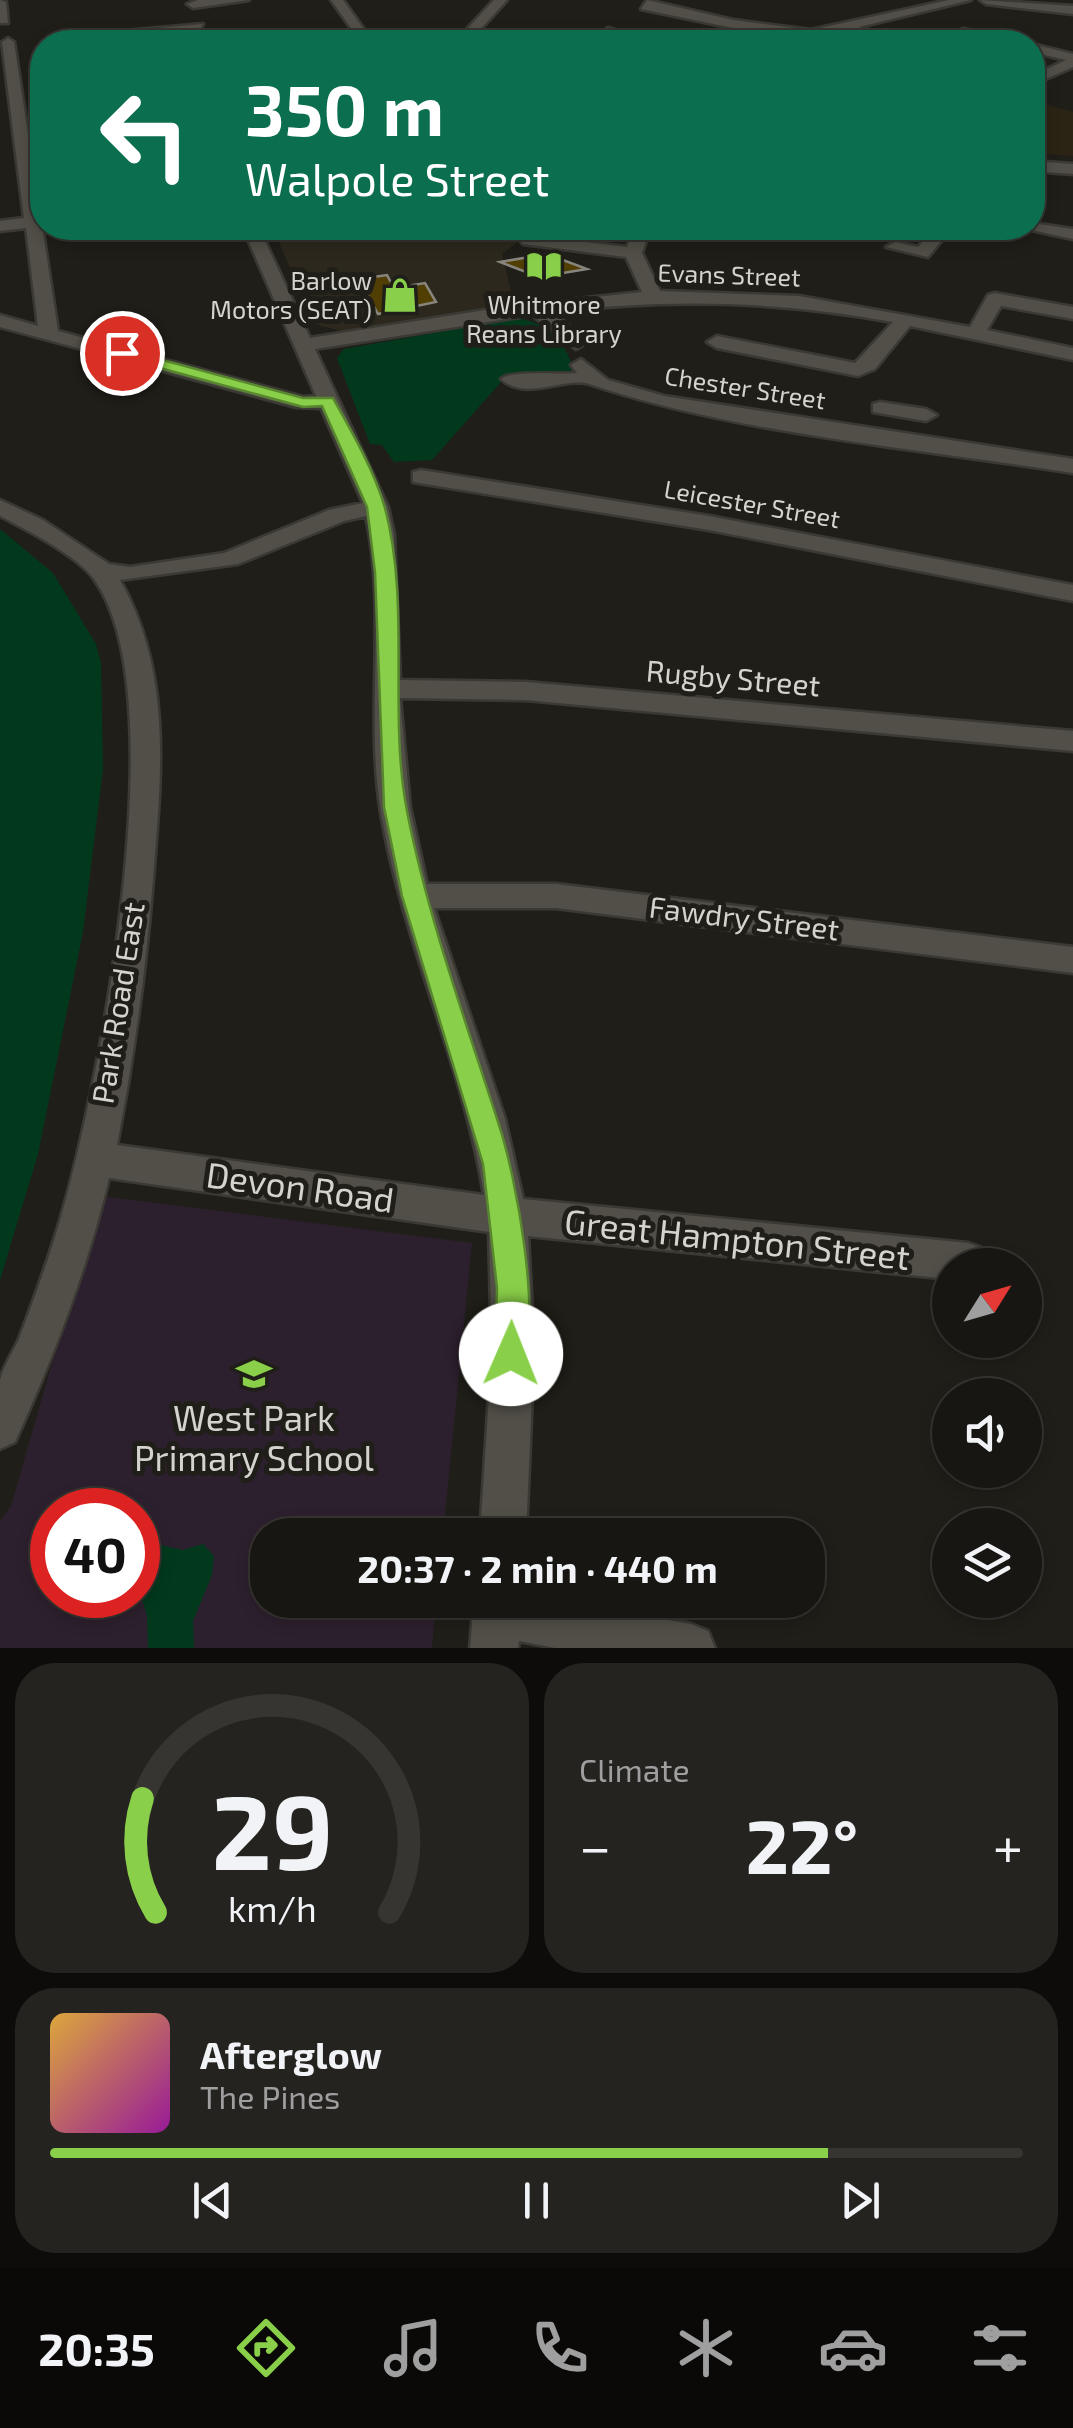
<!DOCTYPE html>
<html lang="en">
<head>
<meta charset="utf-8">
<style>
	body { margin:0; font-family:"Exo 2",sans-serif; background:#252320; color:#f1f3f6; height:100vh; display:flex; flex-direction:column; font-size:38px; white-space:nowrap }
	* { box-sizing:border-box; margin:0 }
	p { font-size:32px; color:#9f9f9f }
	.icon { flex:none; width:55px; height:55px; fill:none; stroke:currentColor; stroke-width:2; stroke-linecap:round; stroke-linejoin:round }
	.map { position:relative; height:1648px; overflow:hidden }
	.details { display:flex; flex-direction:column; gap:15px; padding:15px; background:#0d0c0a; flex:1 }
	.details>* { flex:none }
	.banner { position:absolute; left:30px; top:30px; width:1015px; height:210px; border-radius:40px; box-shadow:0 5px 15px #0003,0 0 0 2px #363532; background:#0b6e4f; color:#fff; overflow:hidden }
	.needle { width:65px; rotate:53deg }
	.buttons { position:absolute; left:932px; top:1248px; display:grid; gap:20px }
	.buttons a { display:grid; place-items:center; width:110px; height:110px; border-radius:50%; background:#181612; box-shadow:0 5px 15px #0003,0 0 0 2px #363532; font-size:50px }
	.speed { position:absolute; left:30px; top:1488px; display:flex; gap:20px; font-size:50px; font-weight:700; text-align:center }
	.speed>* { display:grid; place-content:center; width:130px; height:130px; border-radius:50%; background:#181612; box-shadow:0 5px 15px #0003,0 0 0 2px #363532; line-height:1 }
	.speed .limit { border:15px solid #d22; background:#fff; color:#111 }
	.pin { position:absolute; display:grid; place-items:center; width:85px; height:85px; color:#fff; margin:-42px; border:5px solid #fff; border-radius:50%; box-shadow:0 2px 10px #0007 }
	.me { position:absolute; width:110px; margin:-55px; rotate:1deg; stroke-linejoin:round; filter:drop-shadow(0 0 8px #0008) }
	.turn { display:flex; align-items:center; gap:35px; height:210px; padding:0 50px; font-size:45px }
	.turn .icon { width:130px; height:130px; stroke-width:2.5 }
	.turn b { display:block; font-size:70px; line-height:85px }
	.big { font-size:75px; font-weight:700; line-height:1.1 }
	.details .card { flex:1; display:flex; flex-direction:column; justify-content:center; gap:15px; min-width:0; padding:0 35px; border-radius:40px; background:#252320 }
	.details .dial { align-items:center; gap:0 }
	.dial svg { height:260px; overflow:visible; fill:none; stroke:#363532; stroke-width:7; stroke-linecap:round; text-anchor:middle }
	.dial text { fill:#f1f3f6; stroke:none }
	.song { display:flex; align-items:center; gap:30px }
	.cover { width:120px; height:120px; border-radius:15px; background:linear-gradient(135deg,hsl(40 70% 55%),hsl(300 70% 35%)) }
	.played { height:10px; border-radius:5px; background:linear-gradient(90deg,#89cf49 80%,#363532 80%) }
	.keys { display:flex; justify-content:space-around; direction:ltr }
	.heat { display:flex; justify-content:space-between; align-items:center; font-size:55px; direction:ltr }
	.details .tiles { flex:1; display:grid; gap:15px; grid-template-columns:1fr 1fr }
	.card:last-child { grid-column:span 2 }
	.trip { position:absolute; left:250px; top:1518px; width:575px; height:100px; border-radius:40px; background:#181612; box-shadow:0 5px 15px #0003,0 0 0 2px #363532; font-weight:700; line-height:100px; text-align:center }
	.tab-bar { display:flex; height:160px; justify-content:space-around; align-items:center; background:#0a0907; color:#9f9f9f }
	.tab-bar .icon { width:70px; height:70px }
	.tab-bar .current { color:#89cf49 }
	.tab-bar b { font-size:45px; color:#f1f3f6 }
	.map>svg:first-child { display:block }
	.built { fill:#2c281d }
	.industrial { fill:#2b2414 }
	.education { fill:#2d202e; fill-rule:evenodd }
	.green { fill:#02391d }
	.building { fill:#513e03; stroke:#88857e; stroke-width:2.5 }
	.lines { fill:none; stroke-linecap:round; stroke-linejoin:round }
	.minor-casing { stroke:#3a3934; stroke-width:5 }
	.minor { fill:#524f48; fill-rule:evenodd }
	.route { fill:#89cf49; stroke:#59872f; stroke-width:2.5 }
	.labels { text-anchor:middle; stroke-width:10; stroke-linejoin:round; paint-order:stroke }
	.far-street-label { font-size:25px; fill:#d4d3ce; stroke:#201e18 }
	.far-poi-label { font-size:25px; fill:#d4d3ce; stroke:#201e18; text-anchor:end }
	.street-label { font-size:30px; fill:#d4d3ce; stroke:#201e18 }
	.near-street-label { font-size:35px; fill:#d4d3ce; stroke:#201e18 }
	.near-poi-label { font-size:35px; fill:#d4d3ce; stroke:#201e18 }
</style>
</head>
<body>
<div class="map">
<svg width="1073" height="1648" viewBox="0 0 1073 1648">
	<rect width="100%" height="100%" fill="#201e18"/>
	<polygon class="built" points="273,228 508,228 519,241 502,254 515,308 345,332 314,324"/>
	<polygon class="industrial" points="1032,101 1073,112 1073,156 1033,153"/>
	<path class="education" d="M100,1196L472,1243L443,1535H268V1600H436L432,1648H0V1521L11,1506ZM52,1510H138V1595H52Z"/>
	<g class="green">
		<path d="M519,318C550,325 563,339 574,369L572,373L547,379L509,373L432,460L394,462L382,445L370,444L337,358L344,349Z"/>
		<polygon points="0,529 53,573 96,644 101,663 103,769 83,932 38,1154 0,1280"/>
		<polygon points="156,1544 183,1550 203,1544 214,1556 212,1575 193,1621 194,1648 148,1648 147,1615 138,1588 138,1553"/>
	</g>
	<g class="building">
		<polygon points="547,254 587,269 539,277 500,262"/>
		<polygon points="387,275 394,288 425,283 436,302 378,314 359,279"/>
	</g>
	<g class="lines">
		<defs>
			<g id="minor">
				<polygon points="0,0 6,2 8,23 0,23"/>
				<polygon points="198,0 249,0 193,8 187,4"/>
				<polygon points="331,0 343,0 373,42 361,42"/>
				<polygon points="494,0 507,0 477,33 520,42 455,42"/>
				<polygon points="647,0 733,20 811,30 949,0 971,0 859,27 906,42 843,31 770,42 796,34 733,28 641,9"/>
				<polygon points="980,0 1073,6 1073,14 986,4"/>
				<polygon points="203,24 199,31 132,35 126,31"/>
				<polygon points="608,28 618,31 605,42 591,42"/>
				<polygon points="963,29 1009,38 1015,42 963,37 926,42"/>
				<path d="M8,38L14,42L58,331L303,397L316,396L243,228H259L310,338L504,307L642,292L626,257L523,244L510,228H527L534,236L627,247L634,228H650L642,253L660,291L799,296L970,327L988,295L995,293L1073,307V319L1001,306L987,330L1073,348V360L910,326L875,369L858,376L717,348L707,342L717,336L855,363L893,322C778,301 670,298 554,312L586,343L576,349L532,315L315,349L388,507L394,534L400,680L526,682L1073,731V751L526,700L400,698L410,807L427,884H556L1073,947V973L556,908H434L505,1119L523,1199L968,1243L982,1248L988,1262L950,1265V1279L528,1236L534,1349L526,1535H480L492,1349L489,1232L109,1178C87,1270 54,1356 15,1442L0,1449C0,1427 0,1401 0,1380C3,1367 13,1352 19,1339C34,1299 49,1259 61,1217C99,1085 177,693 94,579C78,556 25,529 0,516V500L43,520L109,564L130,567L224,553L329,510L363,503L321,408L296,407L0,327V315L38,326L26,228L0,231V221L24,218L2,42ZM366,516C387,612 365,715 381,813C403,943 463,1064 484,1195L117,1145C134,1057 146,969 153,879C161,776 173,674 120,580L238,564L344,521Z"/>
				<polygon points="1032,44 1073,54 1073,67 1032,85 1032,76 1066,60 1032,52"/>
				<polygon points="1032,161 1073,164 1073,174 1032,171"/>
				<polygon points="1032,223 1073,229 1073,239 1022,228 1032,228"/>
				<polygon points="935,228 952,228 928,257 886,247 895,242 918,247"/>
				<path d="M581,359L608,380L664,396L1073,459V473C915,448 738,434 589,384C566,376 526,402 501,379C512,370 558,375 577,373L571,365Z"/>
				<polygon points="880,402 926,409 937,415 926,421 873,412 873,404"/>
				<polygon points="421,470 709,516 1073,585 1073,601 709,530 413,482 413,472"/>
				<polygon points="474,1600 553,1600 691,1624 708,1631 715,1648 555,1648 519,1641 518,1648 470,1648"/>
			</g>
		</defs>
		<use href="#minor" class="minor-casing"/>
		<use href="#minor" class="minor"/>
	</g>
	<path class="route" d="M122,349L303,398H333C351,430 375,472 385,508C411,606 388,713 407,811C428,918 466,1022 499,1125C516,1176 542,1317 522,1365L511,1370L500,1365L495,1354L497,1288L483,1164L402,896L384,807L375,572L367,507L322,406L303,407L116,356V350Z"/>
	<defs>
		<symbol id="library-bare" viewBox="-9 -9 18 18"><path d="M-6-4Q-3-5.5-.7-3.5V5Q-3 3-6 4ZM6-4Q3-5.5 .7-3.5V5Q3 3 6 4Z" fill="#89cf49" stroke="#201e18" stroke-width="2.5" paint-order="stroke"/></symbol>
		<symbol id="shop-bare" viewBox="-9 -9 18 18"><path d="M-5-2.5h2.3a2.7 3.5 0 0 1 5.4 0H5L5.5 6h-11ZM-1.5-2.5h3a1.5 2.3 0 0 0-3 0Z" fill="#89cf49" stroke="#201e18" stroke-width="2.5" paint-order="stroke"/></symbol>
		<symbol id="school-bare" viewBox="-9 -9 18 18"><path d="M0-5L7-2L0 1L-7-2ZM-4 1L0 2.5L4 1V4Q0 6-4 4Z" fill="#89cf49" stroke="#201e18" stroke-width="2.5" paint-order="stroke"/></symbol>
	</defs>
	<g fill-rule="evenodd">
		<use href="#library-bare" x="519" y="241" width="50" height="50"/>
		<use href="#shop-bare" x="375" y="270" width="50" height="50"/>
		<use href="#school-bare" x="229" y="1349" width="50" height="50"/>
	</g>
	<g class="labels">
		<g class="far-street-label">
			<text transform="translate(729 275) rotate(2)" y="9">Evans Street</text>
			<text transform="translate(745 388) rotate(9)" y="9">Chester Street</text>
			<text transform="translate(752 504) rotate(10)" y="9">Leicester Street</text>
		</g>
		<g class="far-poi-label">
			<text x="372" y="290">Barlow<tspan x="372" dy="29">Motors (SEAT)</tspan></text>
			<text x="544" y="314" text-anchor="middle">Whitmore<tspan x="544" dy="29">Reans Library</tspan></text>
		</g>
		<g class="street-label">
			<text transform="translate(733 679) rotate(5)" y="10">Rugby Street</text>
			<text transform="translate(744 919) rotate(7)" y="10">Fawdry Street</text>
			<text transform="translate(119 1003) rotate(-81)" y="10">Park Road East</text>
		</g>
		<g class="near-street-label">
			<text transform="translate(300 1188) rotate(8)" y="12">Devon Road</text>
			<text transform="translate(737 1240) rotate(6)" y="12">Great Hampton Street</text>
		</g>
		<g class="near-poi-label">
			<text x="254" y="1431">West Park<tspan x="254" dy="40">Primary School</tspan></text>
		</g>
	</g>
</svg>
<div class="buttons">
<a><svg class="needle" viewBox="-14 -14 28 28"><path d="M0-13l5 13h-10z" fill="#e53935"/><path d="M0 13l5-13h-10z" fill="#9f9f9f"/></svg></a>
<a><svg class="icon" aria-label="sound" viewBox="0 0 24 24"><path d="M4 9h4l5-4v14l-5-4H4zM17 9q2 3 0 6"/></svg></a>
<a><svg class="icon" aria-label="layers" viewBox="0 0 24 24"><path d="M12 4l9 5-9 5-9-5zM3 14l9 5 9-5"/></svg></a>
</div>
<div class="speed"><div class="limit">40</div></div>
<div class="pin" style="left:122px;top:353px;background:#d93025"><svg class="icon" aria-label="arrive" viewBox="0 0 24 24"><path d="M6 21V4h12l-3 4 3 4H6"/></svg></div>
<svg class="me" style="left:511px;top:1354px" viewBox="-20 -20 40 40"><circle r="19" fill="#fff"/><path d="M0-13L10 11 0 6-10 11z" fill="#89cf49"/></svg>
<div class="trip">20:37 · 2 min · 440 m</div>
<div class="banner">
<div class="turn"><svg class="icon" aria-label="left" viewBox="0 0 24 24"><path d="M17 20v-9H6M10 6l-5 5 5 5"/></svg><div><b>350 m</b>Walpole Street</div></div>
</div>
</div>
<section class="details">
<div class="tiles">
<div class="card dial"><svg viewBox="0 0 100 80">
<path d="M14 69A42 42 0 1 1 86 69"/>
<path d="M14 69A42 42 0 0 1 10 34" stroke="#89cf49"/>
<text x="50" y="56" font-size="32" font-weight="700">29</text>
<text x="50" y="72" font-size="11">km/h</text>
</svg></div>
<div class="card"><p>Climate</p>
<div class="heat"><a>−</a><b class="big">22°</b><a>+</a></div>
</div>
<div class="card">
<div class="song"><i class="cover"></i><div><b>Afterglow</b><p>The Pines</p></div></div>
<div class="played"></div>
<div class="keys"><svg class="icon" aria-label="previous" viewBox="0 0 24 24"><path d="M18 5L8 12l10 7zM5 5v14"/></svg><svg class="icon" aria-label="pause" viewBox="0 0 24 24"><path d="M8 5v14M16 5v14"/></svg><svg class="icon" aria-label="next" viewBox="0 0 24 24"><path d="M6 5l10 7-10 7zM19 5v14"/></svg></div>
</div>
</div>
</section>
<nav class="tab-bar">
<b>20:35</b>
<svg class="icon current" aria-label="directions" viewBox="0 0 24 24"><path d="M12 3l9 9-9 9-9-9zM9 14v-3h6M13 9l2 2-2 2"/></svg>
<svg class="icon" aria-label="music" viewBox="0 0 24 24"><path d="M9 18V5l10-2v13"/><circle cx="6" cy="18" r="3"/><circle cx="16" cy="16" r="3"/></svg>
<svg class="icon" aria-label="phone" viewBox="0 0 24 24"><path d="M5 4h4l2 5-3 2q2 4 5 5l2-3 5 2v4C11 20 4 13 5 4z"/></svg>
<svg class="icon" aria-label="climate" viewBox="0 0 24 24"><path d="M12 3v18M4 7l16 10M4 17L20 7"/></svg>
<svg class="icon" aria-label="car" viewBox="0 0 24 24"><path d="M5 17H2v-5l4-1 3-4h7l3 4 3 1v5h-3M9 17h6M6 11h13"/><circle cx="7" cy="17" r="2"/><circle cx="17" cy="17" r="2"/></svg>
<svg class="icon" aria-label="filters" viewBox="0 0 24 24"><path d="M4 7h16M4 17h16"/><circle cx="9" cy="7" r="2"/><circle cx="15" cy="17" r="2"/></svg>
</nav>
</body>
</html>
